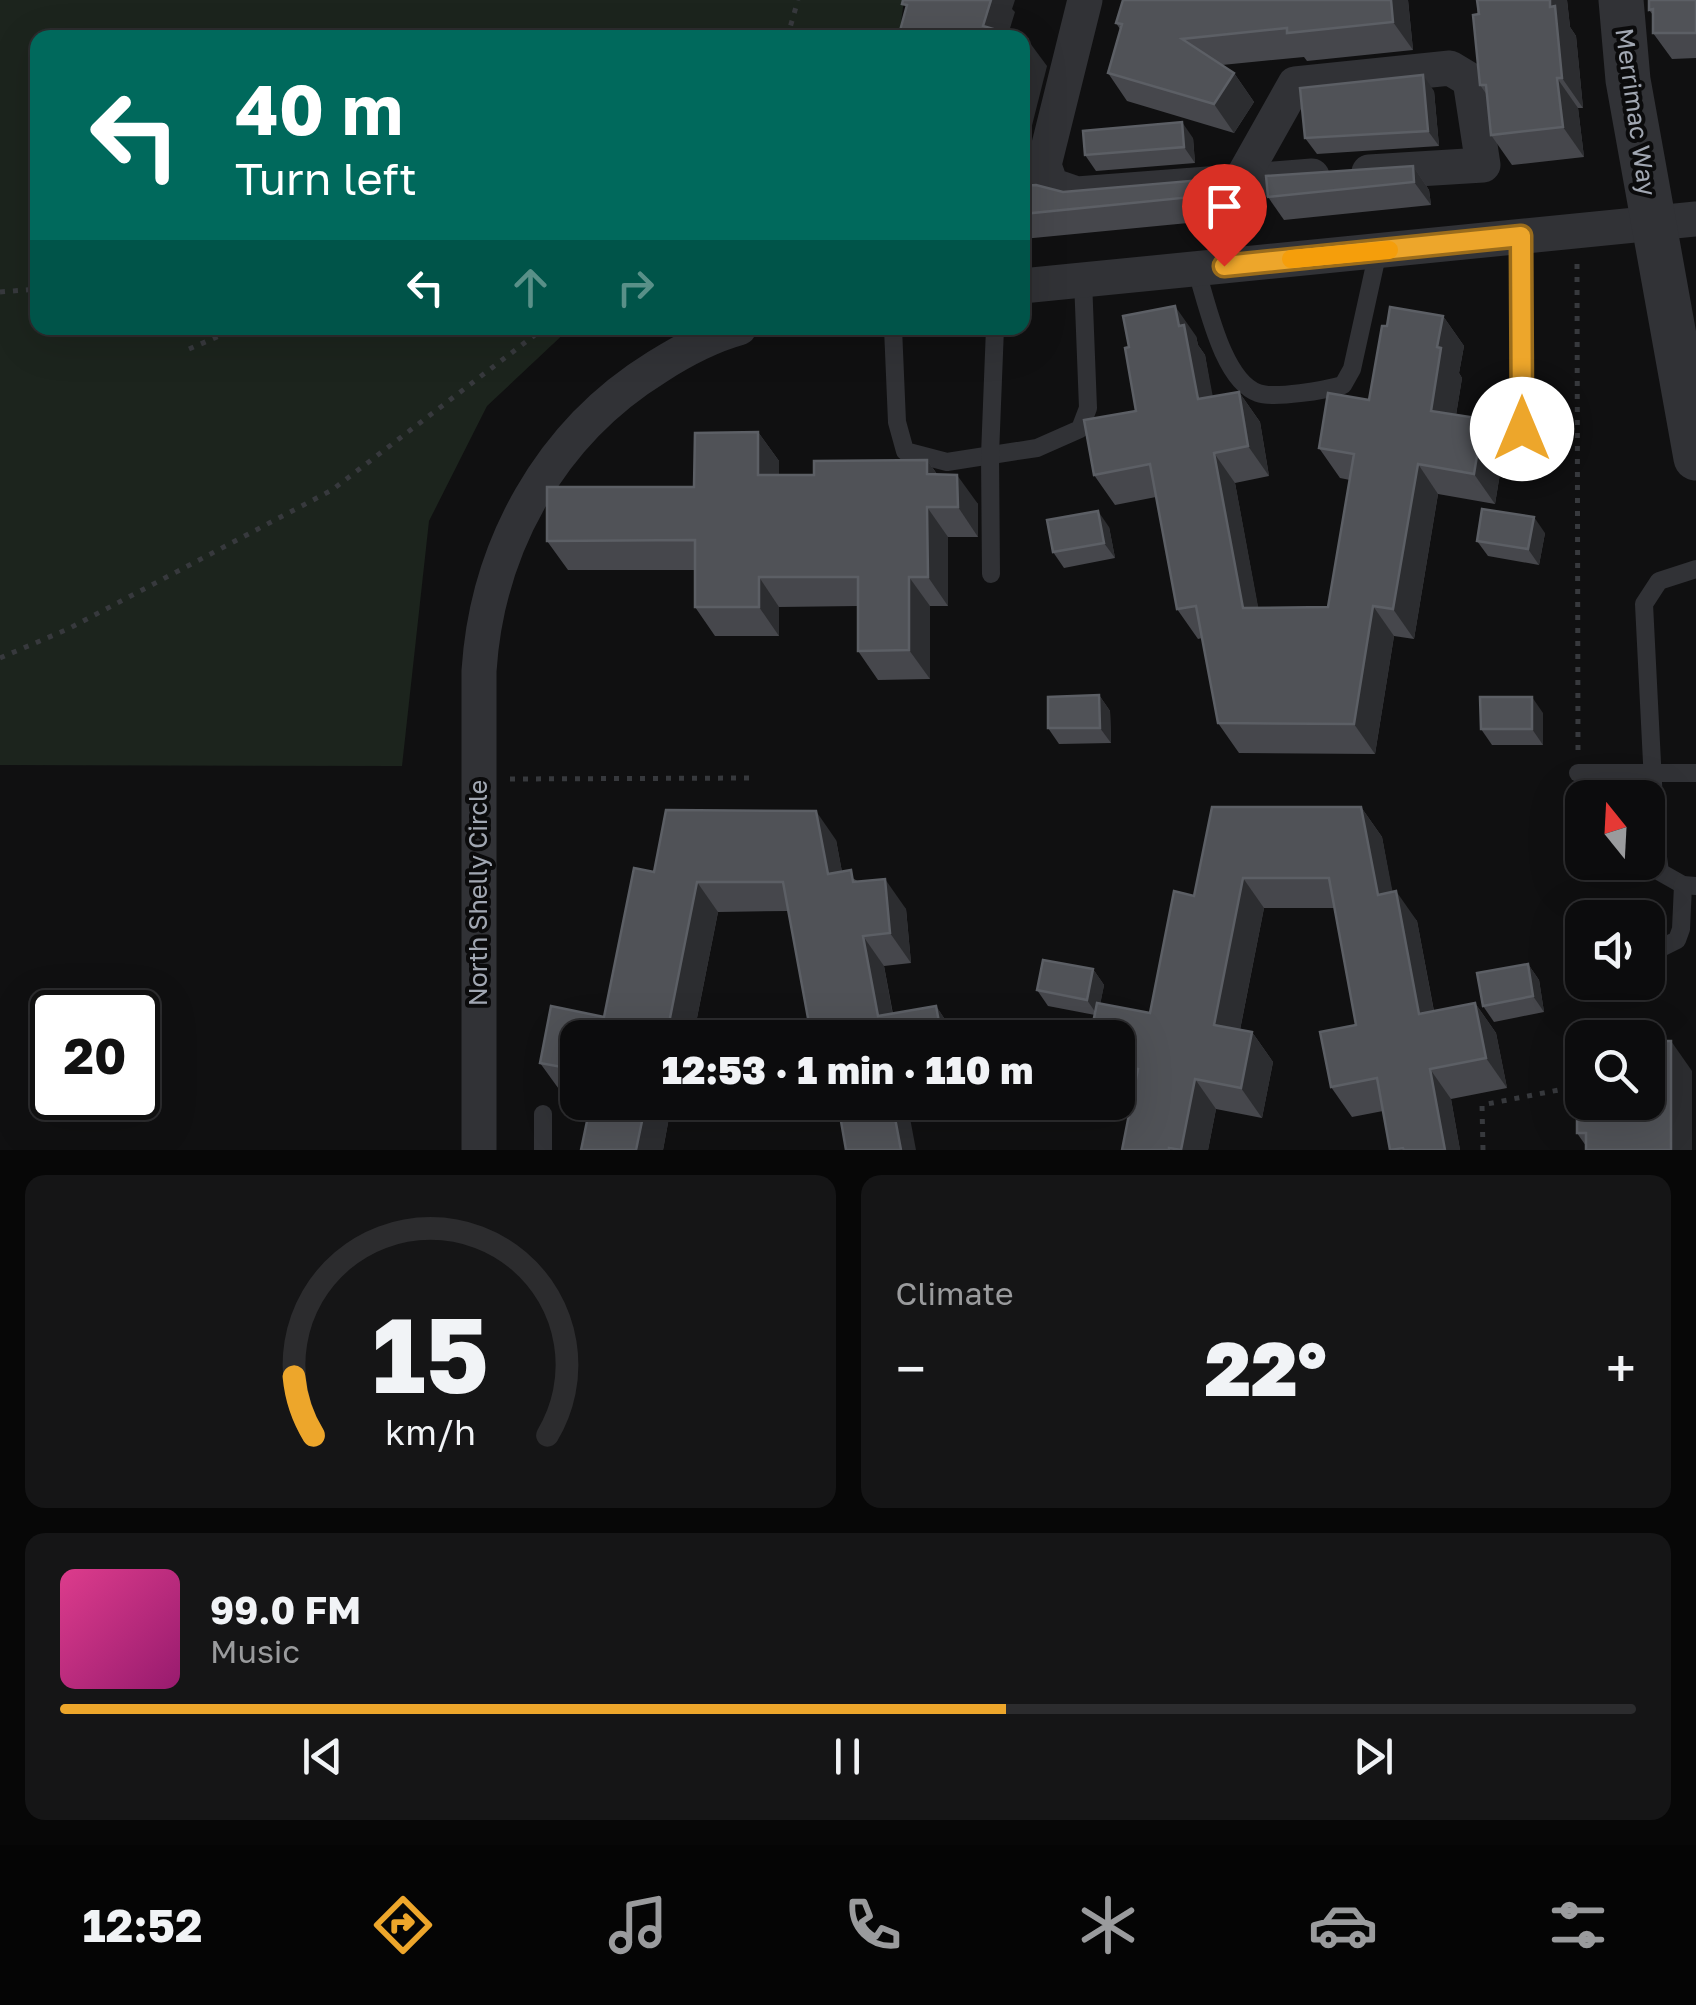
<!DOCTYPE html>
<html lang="en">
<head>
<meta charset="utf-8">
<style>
	body { margin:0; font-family:"Golos Text",sans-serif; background:#151516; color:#f1f3f6; height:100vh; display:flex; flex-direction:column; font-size:38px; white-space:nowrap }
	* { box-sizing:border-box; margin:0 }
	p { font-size:32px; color:#9a9b9d }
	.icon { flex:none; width:55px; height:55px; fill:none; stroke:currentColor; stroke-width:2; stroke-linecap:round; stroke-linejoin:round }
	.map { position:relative; height:1150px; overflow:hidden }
	.sheet { display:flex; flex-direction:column; gap:25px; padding:25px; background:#070707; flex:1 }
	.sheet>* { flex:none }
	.guide { position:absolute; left:30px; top:30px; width:1000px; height:305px; border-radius:20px; box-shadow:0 10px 40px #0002,0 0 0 2px #2c2c2e; background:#00695c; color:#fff; overflow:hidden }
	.needle { width:65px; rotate:342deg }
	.tools { position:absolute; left:1565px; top:780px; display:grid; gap:20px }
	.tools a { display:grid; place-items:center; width:100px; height:100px; border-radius:20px; background:#0c0c0d; box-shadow:0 10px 40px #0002,0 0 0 2px #2c2c2e; font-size:50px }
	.speed { position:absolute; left:30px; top:990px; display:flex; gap:20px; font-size:50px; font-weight:700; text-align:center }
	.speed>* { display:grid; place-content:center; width:130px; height:130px; border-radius:50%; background:#0c0c0d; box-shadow:0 10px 40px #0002,0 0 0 2px #2c2c2e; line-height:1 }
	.speed .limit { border:5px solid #111; border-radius:15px; background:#fff; color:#111 }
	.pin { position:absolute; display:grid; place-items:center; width:85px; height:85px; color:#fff; margin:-102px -42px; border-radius:50% 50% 50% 0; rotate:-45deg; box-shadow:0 0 10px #0007 }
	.pin .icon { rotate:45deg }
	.me { position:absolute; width:110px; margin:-55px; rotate:0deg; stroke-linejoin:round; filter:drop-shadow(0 0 8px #0008) }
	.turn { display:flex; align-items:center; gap:35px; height:210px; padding:0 40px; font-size:45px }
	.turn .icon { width:130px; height:130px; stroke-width:2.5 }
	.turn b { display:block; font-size:70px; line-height:85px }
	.lanes { display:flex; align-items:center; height:95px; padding:0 40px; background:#0003; justify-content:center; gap:50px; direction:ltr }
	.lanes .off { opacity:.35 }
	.big { font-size:75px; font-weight:800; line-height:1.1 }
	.sheet .card { flex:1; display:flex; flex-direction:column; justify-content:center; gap:15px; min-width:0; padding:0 35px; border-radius:20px; background:#151516 }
	.sheet .dial { align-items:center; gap:0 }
	.dial svg { height:260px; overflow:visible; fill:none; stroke:#2c2c2e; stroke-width:7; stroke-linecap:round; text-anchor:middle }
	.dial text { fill:#f1f3f6; stroke:none }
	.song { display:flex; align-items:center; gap:30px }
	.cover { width:120px; height:120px; border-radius:15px; background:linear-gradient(135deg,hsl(330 70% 55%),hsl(320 70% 35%)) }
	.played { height:10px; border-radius:5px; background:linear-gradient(90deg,#eda62b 60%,#2c2c2e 60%) }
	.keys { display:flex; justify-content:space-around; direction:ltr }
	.heat { display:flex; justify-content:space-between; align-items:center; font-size:55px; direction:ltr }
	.sheet .tiles { flex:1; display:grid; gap:25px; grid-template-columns:1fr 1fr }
	.card:last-child { grid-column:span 2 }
	.trip { position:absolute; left:560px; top:1020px; width:575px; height:100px; border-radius:20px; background:#0c0c0d; box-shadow:0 10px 40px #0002,0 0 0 2px #2c2c2e; font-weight:800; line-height:100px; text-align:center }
	.menu { display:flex; height:160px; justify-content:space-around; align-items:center; background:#050505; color:#9a9b9d }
	.menu .icon { width:70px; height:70px }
	.menu .current { color:#eda62b }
	.menu b { font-size:45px; color:#f1f3f6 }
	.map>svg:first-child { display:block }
	.green { fill:#1c241d }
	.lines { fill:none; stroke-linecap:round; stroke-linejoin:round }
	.path { stroke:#37393d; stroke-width:5; stroke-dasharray:5 8; stroke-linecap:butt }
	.service { stroke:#313236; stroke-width:18 }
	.minor { stroke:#313236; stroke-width:35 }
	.tertiary { stroke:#313236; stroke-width:45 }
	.wall { fill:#46474c }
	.shaded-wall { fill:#2c2d30 }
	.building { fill:#505257; stroke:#5c5f65; stroke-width:2.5 }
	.route-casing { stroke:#9a6c1c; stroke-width:25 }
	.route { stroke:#eda62b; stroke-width:18 }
	.slow { stroke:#f59e0b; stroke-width:18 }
	.labels { text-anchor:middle; stroke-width:8; stroke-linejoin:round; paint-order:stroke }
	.street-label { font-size:25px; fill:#a1a7b2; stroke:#0b0b0c }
</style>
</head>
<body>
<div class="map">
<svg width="1696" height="1150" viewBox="0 0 1696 1150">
	<rect width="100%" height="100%" fill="#101011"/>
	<polygon class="green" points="0,0 904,0 899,38 38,38 38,328 570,328 487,406 429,521 402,766 0,765"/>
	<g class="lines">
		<g class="path">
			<polyline points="787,38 798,0"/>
			<polyline points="1577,264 1578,753"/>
			<polyline points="0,292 38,289"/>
			<polyline points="189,349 238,328"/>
			<polyline points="0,658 68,629 332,490 544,328"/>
			<polyline points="510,779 751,778"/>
			<polyline points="1483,1150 1482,1105 1579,1086"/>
		</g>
		<g class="service">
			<polyline points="1521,236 1523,429"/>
			<path d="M1196,269C1207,302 1222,380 1258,393C1274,399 1326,390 1343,385L1352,369L1378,251"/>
			<polyline points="893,328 897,422 905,451 947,462 1037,448 1080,429 1088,408 1083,280"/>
			<polyline points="1696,569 1659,581 1644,604 1656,842 1660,872 1683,885 1696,886"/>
			<polyline points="991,574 990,455 995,328"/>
			<polyline points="1578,773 1696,773"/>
			<polyline points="1648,948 1663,947 1677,940 1681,929 1683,885"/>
			<polyline points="1578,952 1582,952"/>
			<polyline points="543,1114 543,1150"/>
		</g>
		<g class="minor">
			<polyline points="1085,0 1044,165 1051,185 1077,194 1312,176"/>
			<polyline points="1241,180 1295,84 1450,68 1470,80 1483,165 1369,172"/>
			<polyline points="1022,286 1696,219"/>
			<path d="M479,1150V671C487,547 550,433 657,367C682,351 710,336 739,328"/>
		</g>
		<polyline class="tertiary" points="1621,0 1628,80 1696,458"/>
	</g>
	<g class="wall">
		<polygon points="1408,0 1413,50 1307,61 1304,57 1222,65 1234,73 1254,102 1234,133 1127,101 1108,73 1120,29 1116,23"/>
		<polygon points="1477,0 1567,0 1570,27 1576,36 1583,108 1578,108 1584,157 1512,165 1491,135 1487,95 1480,85"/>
		<polygon points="1696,0 1696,58 1672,59 1653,33 1653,15 1649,10"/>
		<polygon points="1434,91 1439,146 1317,154 1305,138"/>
		<polygon points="1193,138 1195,163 1096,171 1085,155"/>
		<polygon points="1413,166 1429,190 1431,205 1284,220 1268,197"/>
		<polygon points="1201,180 1217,203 1219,220 1023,239 1022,238 1022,186 1063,192"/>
		<polygon points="1443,316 1464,346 1459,373 1462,378 1456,415 1483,419 1504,449 1495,504 1438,494 1414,639 1394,636 1375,754 1239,753 1218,723 1202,638 1198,639 1177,609 1156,497 1115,505 1094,475 1136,411 1196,336 1198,345 1205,355 1212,397 1239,392 1260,422 1269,476 1235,483 1258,608 1328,607 1350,480 1340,478 1319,448 1369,400 1387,326"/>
		<polygon points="758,432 779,461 779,475 814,475 927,460 937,474 978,504 978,537 948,537 948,606 930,606 930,679 878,680 858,651 858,606 779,607 779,636 715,636 695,607 695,570 568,570 547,541 694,487"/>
		<polygon points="1109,527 1115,558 1064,568 1053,552"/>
		<polygon points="1545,533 1539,565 1488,556 1477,541"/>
		<polygon points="1099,695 1110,711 1111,743 1059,744 1048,728"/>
		<polygon points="1543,713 1543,745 1492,745 1481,729"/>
		<polygon points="1361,807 1382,837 1392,892 1417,921 1434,1011 1475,1003 1496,1033 1507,1088 1451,1099 1460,1150 1390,1150 1383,1111 1352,1117 1331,1087 1356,1025 1334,908 1264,908 1240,1030 1252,1032 1273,1062 1262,1118 1216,1109 1208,1150 1122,1150 1133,1094 1118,1091 1118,1038 1095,1015 1048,1006 1037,990 1093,969 1104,985 1100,1004 1150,1013 1194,896"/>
		<polygon points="836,840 842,872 906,909 911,963 884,966 893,1014 936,1006 956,1036 810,1029 788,911 718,912 694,1033 706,1036 708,1038 578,1038 578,1096 561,1092 540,1063 604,1017 654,872"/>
		<polygon points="1528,964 1539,980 1544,1012 1494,1022 1483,1006"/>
		<polygon points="1692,1071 1586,1146 1577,1133"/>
		<polygon points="591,1102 720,1102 716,1121 670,1112 663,1150 581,1150"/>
		<polygon points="793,1102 907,1102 841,1120 837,1115 806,1120"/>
	</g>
	<g class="shaded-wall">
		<polygon points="991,0 1015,0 1012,9 1015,12 1007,38 983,26"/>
		<polygon points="1391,0 1408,0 1413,50 1393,22"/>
		<polygon points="1550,0 1567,0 1570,27 1576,36 1583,108 1562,78"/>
		<polygon points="1027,39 1047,66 1023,161 1022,59"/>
		<polygon points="1234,73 1254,102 1234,133 1214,104"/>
		<polygon points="1423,75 1434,91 1439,146 1428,131"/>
		<polygon points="1557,78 1578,108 1584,157 1563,127"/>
		<polygon points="1182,122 1193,138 1195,163 1184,147"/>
		<polygon points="1413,166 1429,190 1431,205 1414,182"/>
		<polygon points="1201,180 1217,203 1219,220 1202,196"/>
		<polygon points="1175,306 1196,336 1198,345 1205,355 1219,429 1198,399"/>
		<polygon points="1443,316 1464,346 1459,373 1462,378 1452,440 1431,411 1437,347"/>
		<polygon points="1239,392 1260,422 1269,476 1248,446"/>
		<polygon points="1483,419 1504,449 1495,504 1474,474"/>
		<polygon points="758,432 779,461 779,505 758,475"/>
		<polygon points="1214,453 1235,483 1264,638 1243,608"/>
		<polygon points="927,460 948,490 927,474"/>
		<polygon points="1418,464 1438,494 1414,639 1393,609"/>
		<polygon points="957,475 978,504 978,537 958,507"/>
		<polygon points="927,507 948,537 948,606 928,577"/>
		<polygon points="1098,511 1109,527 1115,558 1104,543"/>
		<polygon points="1534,517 1545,533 1539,565 1528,549"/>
		<polygon points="759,577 779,607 779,636 759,607"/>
		<polygon points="909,577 930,606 930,679 909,650"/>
		<polygon points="1373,606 1394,636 1375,754 1354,724"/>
		<polygon points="1099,695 1110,711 1111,743 1100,728"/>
		<polygon points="1532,697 1543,713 1543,745 1532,729"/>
		<polygon points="1361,807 1382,837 1399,925 1378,895"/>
		<polygon points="816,811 836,840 848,904 828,874"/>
		<polygon points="1243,878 1264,908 1235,1055 1214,1025"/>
		<polygon points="885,879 906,909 911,963 890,933"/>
		<polygon points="697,882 718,912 693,1038 668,1028"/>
		<polygon points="1396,891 1417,921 1440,1044 1419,1014"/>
		<polygon points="863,936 884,966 897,1038 878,1016"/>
		<polygon points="1528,964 1539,980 1544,1012 1533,996"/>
		<polygon points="1093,969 1104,985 1098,1016 1087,1000"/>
		<polygon points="1475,1003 1496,1033 1507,1088 1486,1058"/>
		<polygon points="936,1006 956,1036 957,1038 942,1038"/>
		<polygon points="1252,1032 1273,1062 1262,1118 1241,1088"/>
		<polygon points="1671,1041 1692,1071 1692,1150 1671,1150"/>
		<polygon points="1430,1069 1451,1099 1460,1150 1445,1150"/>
		<polygon points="1195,1079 1216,1109 1208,1150 1181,1150"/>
		<polygon points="646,1102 664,1102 670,1112 663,1150 636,1150"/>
		<polygon points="703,1102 720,1102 716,1121"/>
		<polygon points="892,1102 907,1102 916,1150 901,1150"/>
	</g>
	<g class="building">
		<polygon points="903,0 991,0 983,26 1027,39 1022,59 1022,38 898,38 907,5 902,4"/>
		<polygon points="1123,0 1391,0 1393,22 1287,33 1287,28 1182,39 1234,73 1214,104 1108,73 1122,24 1116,23"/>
		<polygon points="1477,0 1550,0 1550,7 1555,6 1562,78 1557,78 1563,127 1491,135 1486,85 1480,85 1473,15 1479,14"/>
		<polygon points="1649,0 1696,0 1696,33 1653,33 1653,9 1649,10"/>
		<polygon points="1423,75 1428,131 1305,138 1300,88"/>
		<polygon points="1182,122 1184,147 1085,155 1083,131"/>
		<polygon points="1413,166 1414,182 1268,197 1266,176"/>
		<polygon points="1201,180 1202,196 1022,214 1022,186 1036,185 1063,192"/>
		<polygon points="1175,306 1179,326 1184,325 1198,399 1239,392 1248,446 1214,453 1243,608 1328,607 1354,454 1319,448 1328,393 1369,400 1382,326 1387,326 1390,307 1443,316 1437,347 1441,348 1431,411 1483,419 1474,474 1418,464 1393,609 1373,606 1354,724 1218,723 1196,606 1177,609 1150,464 1094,475 1084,420 1136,411 1125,348 1129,347 1123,316"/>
		<polygon points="758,432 758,475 814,475 814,461 927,460 927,474 957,475 958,507 927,507 928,577 909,577 909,650 858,651 858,577 759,577 759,607 695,607 695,540 547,541 547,487 694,487 695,433"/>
		<polygon points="1482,509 1534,517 1528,549 1477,541"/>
		<polygon points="1098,511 1104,543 1053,552 1047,520"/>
		<polygon points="1099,695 1100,728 1048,728 1048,697"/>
		<polygon points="1480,697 1532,697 1532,729 1481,729"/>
		<polygon points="1212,807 1361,807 1378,895 1396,891 1419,1014 1475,1003 1486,1058 1430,1069 1445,1150 1404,1150 1403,1148 1390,1150 1377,1078 1331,1087 1320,1032 1356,1025 1329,878 1243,878 1214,1025 1252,1032 1241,1088 1195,1079 1181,1150 1169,1148 1169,1150 1122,1150 1138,1069 1118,1065 1118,1038 1090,1038 1097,1003 1150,1013 1174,891 1194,896"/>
		<polygon points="666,810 816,811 828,874 851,870 853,882 885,879 890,933 863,936 878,1016 936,1006 942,1038 775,1038 775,1035 810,1029 783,882 697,882 668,1028 706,1036 706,1038 578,1038 578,1070 540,1063 551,1006 604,1017 634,868 654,872"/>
		<polygon points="1043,960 1093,969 1087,1000 1037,990"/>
		<polygon points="1528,964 1533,996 1483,1006 1477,973"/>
		<polygon points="1648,1041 1671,1041 1671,1150 1586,1150 1586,1133 1577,1133 1577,1070 1582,1070 1582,1102 1648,1102"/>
		<polygon points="591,1102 646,1102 636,1150 581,1150"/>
		<polygon points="830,1102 892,1102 901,1150 846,1150 838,1104 830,1106"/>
	</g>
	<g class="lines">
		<defs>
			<polyline id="route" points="1224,266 1521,236 1522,429"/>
		</defs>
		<use href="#route" class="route-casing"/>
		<use href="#route" class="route"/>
		<polyline class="slow" points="1291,259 1389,250"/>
	</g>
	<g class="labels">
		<g class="street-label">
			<text transform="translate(1636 112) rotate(82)" y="9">Merrimac Way</text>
			<text transform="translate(478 893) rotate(-90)" y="9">North Shelly Circle</text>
		</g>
	</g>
</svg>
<div class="tools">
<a><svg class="needle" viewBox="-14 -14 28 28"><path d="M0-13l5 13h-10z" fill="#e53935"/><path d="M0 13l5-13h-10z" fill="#9a9b9d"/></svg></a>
<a><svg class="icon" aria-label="sound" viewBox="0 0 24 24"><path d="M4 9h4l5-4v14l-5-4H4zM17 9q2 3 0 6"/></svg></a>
<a><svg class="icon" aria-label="search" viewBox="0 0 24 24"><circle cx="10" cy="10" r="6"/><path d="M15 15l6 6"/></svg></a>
</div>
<div class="speed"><div class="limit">20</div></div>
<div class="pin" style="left:1224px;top:266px;background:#d93025"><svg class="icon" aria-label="arrive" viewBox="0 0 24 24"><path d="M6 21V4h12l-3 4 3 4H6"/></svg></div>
<svg class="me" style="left:1522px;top:429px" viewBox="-20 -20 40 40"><circle r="19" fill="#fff"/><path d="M0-13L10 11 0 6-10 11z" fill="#eda62b"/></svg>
<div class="trip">12:53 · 1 min · 110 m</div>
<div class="guide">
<div class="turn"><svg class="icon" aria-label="left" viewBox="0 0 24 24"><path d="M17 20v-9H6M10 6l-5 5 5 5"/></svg><div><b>40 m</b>Turn left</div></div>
<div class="lanes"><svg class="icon" aria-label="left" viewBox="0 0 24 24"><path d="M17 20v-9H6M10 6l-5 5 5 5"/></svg><svg class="icon off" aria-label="ahead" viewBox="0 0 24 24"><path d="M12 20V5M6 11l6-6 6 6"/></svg><svg class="icon off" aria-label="right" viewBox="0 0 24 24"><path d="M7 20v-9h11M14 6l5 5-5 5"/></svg></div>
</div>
</div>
<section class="sheet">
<div class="tiles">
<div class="card dial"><svg viewBox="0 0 100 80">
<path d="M14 69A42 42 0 1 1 86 69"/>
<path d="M14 69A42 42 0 0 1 8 51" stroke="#eda62b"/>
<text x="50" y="56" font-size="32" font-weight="700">15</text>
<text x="50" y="72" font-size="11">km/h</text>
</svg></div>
<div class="card"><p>Climate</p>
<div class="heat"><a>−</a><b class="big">22°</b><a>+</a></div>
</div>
<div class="card">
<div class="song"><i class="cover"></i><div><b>99.0 FM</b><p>Music</p></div></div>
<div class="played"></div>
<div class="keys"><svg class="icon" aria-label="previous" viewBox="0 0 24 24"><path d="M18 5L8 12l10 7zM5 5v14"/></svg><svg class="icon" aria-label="pause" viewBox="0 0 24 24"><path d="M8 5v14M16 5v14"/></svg><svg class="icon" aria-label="next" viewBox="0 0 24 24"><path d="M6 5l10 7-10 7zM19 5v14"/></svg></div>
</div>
</div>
</section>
<nav class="menu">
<b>12:52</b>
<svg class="icon current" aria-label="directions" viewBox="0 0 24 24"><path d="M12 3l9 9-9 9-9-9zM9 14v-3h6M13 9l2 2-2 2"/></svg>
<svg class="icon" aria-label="music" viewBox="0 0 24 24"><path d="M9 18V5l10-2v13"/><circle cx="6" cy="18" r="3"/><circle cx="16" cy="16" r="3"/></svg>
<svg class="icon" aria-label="phone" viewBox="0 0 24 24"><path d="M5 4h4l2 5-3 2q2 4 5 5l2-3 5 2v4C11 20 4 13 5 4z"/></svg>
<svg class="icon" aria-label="climate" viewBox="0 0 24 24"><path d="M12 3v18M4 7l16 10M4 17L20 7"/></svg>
<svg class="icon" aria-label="car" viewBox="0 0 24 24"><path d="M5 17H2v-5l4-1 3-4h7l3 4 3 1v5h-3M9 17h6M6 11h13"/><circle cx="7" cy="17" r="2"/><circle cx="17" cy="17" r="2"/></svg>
<svg class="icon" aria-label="filters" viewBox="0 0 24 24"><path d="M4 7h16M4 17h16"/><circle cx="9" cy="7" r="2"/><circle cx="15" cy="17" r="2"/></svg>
</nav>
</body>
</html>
